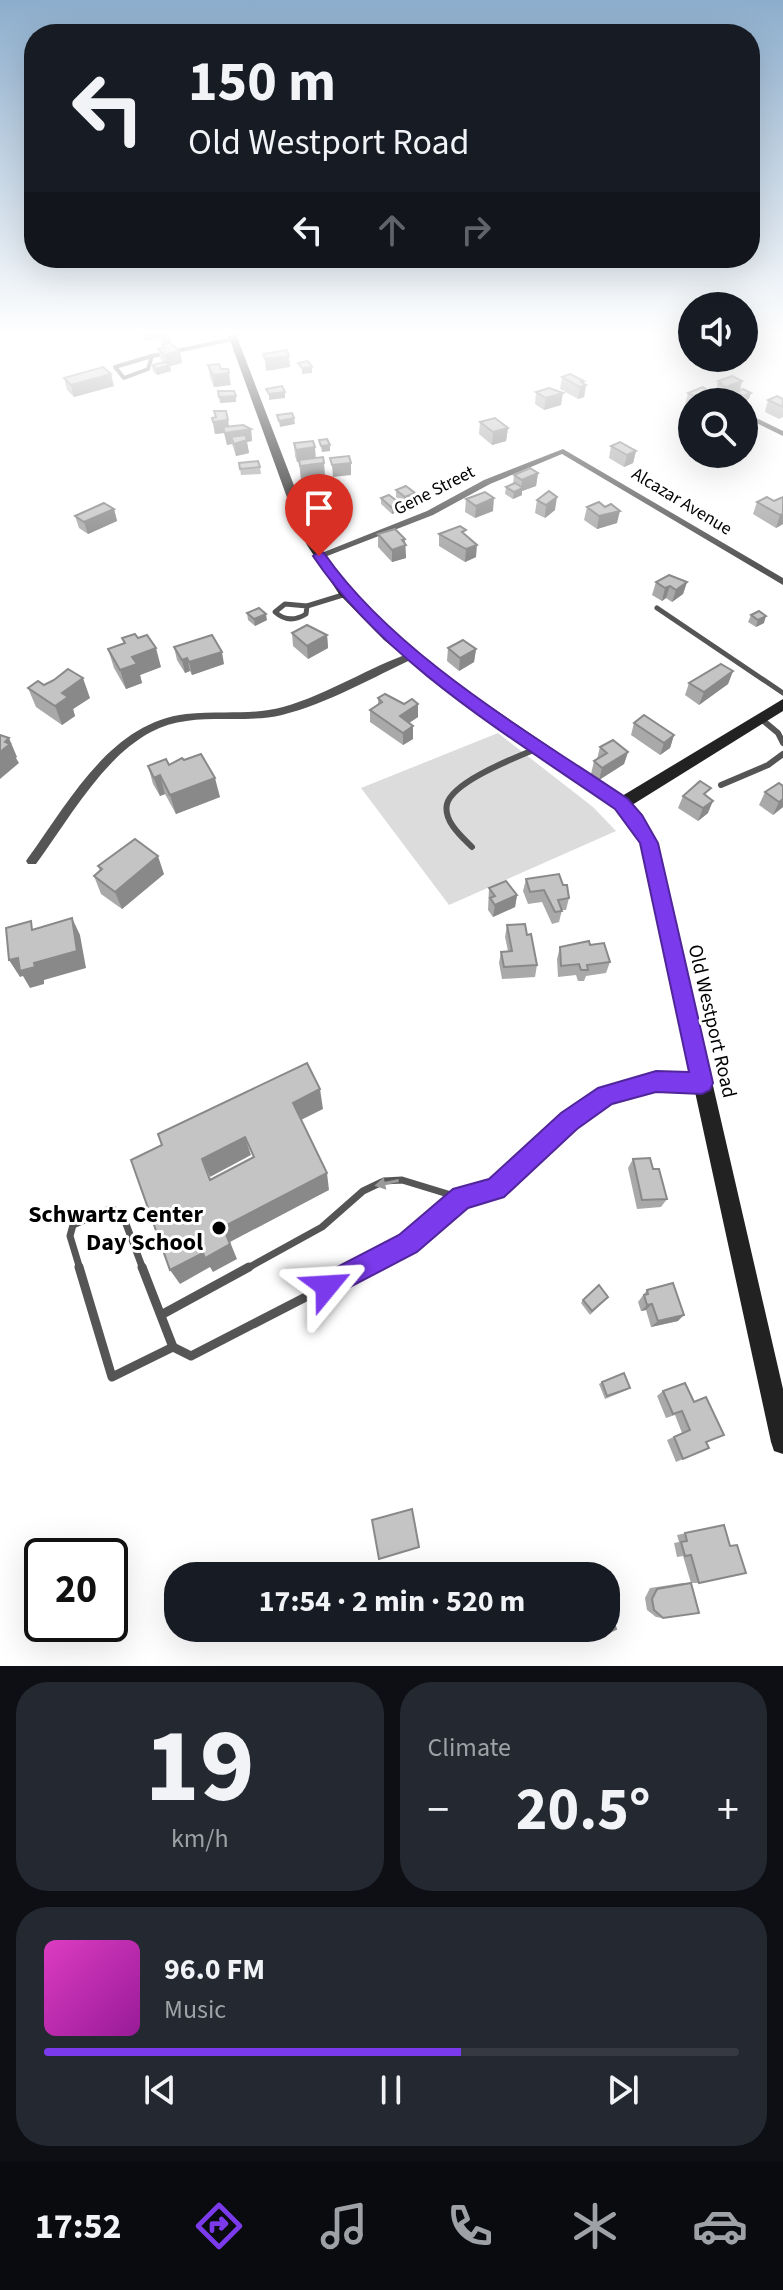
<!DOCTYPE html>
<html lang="en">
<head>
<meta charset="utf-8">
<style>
	body { margin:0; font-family:"Source Sans 3",sans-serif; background:#242831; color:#f1f3f6; height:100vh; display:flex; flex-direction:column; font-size:30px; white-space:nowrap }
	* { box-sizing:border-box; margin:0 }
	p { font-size:26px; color:#9ea1a6 }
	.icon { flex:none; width:44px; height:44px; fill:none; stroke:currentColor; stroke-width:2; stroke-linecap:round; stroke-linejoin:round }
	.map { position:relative; height:1666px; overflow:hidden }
	.sheet { display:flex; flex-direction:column; gap:16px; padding:16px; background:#0d0f14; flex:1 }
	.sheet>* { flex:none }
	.top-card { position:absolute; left:24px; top:24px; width:736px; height:244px; border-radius:32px; box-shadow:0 8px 32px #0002; background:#171b24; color:#f1f3f6; overflow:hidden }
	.tools { position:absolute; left:678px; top:292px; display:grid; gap:16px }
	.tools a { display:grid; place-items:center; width:80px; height:80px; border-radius:50%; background:#171b24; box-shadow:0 8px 32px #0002; font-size:40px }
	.speed { position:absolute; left:24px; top:1538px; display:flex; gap:16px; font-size:40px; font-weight:700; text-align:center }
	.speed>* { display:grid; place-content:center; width:104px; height:104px; border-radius:50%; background:#171b24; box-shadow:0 8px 32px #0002; line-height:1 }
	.speed .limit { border:4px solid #111; border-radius:12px; background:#fff; color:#111 }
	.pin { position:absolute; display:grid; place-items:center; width:68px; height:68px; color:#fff; margin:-82px -34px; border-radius:50% 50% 50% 0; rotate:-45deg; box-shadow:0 0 8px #0007 }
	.pin .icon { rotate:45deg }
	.me { position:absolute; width:88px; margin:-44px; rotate:63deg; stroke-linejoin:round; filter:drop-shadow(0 0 6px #0008) }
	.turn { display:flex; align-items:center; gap:28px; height:168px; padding:0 32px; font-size:36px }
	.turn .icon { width:104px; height:104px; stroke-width:2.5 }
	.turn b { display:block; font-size:56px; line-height:68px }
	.lanes { display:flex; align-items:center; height:76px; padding:0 32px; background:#0003; justify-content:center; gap:40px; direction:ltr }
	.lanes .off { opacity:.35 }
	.big { font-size:60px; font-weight:700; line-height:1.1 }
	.sheet .card { flex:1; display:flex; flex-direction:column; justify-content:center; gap:12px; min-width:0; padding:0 28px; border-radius:32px; background:#242831 }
	.sheet .dial { align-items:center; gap:0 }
	.dial b { font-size:104px; line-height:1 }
	.song { display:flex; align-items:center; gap:24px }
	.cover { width:96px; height:96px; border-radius:12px; background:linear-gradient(135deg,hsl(310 70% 55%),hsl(300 70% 35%)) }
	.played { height:8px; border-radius:4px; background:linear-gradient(90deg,#7c3aed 60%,#363941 60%) }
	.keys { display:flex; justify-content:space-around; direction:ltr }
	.heat { display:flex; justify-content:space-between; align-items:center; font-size:44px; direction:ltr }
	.sheet .tiles { flex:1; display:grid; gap:16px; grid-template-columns:1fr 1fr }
	.card:last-child { grid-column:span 2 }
	.trip { position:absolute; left:164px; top:1562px; width:456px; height:80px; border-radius:32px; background:#171b24; box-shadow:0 8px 32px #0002; font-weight:700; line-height:80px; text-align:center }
	.tabs { display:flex; height:128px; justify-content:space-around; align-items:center; background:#090b0e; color:#9ea1a6 }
	.tabs .icon { width:56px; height:56px }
	.tabs .on { color:#7c3aed }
	.tabs b { font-size:36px; color:#f1f3f6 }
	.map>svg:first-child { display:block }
	.green { fill:#dcdcdc }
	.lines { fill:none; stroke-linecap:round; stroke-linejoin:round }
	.lane-far4 { stroke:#555; stroke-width:4 }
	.lane-far3 { stroke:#555; stroke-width:5 }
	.lane-far2 { stroke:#555; stroke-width:6 }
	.lane-far1 { stroke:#555; stroke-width:7 }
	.lane { stroke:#555; stroke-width:9 }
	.street { fill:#555; fill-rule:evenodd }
	.secondary { fill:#222; fill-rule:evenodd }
	.wall { fill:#a9a9a9 }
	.shaded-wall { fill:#898989 }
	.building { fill:#c4c4c4; stroke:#898989; stroke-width:2; fill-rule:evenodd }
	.oneway { fill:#999 }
	.route { fill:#7c3aed; stroke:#51269a; stroke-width:2 }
	.poi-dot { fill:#000; stroke:#fff; stroke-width:3 }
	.labels { text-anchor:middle; stroke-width:6; stroke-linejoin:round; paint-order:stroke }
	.far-street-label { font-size:18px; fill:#000; stroke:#fff }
	.street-label { font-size:20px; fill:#000; stroke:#fff }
	.near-poi-label { font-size:24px; font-weight:bold; fill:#000; stroke:#fff; text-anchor:end }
</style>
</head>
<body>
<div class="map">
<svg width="783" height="1666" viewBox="0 0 783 1666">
	<rect width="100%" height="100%" fill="#fff"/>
	<polygon class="green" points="498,733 593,807 616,831 449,905 361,788"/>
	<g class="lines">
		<g class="lane-far4">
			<polygon points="152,356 148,369 124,378 115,367"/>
			<polyline points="152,356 233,339"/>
		</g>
		<g class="lane-far3">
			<path d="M285,604L307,606L306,614C295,621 285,621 275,612Z"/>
			<polyline points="307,606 346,594"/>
			<polyline points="657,608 783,693"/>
		</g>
		<g class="lane-far2">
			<polyline points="760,718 778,733 783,743"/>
			<polyline points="721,785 768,765 783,754"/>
			<path d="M472,847C462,837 443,821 447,804C453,781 517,757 538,748"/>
		</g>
		<g class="lane-far1">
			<polyline points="80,1269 70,1236 73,1225 112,1208 123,1216 143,1269"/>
			<polyline points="246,1269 322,1227 363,1191 384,1181 402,1180 461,1198"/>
			<polyline points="360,1269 408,1244 461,1198 496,1189 569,1121 606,1095 656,1082 699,1083"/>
		</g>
		<g class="lane">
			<polyline points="79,1267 112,1377 173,1347"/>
			<polyline points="142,1267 173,1347"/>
			<polyline points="161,1315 249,1267"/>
			<polyline points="173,1347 191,1356 364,1267"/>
		</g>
		<g class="street">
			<polygon points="698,390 704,390 724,402 714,402 698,394"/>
			<polygon points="744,412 783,431 783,436 744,417"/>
			<polygon points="563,449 783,578 783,585 562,454 490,484 433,515 322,558 319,559 314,556 427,511 484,480"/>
			<path d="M413,652L418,655L417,657C373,677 329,703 282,715C240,725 191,710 151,732C102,758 68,821 36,864H28L26,861L28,858C69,802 110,723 186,714C218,710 251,716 283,707C329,694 369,667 413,652Z"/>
		</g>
		<polygon class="secondary" points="227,332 235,332 305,514 319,545 348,588 394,634 450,679 622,796 783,699 783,711 632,805 642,816 657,843 783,1389 783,1454 774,1451 771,1442 641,843 630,824 616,808 440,685 384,640 339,594 307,545 293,514"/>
	</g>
	<g class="wall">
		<polygon points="137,332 170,332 171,340 162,342 157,338 146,341 138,335"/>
		<polygon points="162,344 180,351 182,363 170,366 171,371 157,375 153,371 152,365 163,362 161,360 158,349 163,348"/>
		<polygon points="208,365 221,369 231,385 214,387 210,377"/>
		<polygon points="562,377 584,381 583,383 586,385 584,397 578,399 560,389"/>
		<polygon points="64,378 114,386 74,397 67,390"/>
		<polygon points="718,381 742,381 740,390 749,399 741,402 734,398 735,395 723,399 715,396"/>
		<polygon points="536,392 561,405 544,410 535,404"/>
		<polygon points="688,393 710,402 692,402 692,409 685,405"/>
		<polygon points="783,399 783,417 779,419 765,412 768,400"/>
		<polygon points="214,411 229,426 251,429 252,441 247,442 249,453 236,456 232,444 227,445 224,433 215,434 212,418 215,417"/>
		<polygon points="480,422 508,428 506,441 492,445 479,434"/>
		<polygon points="294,443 316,458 325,475 301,479 299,462 297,462 295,456"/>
		<polygon points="611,446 636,451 633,463 624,467 609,458"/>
		<polygon points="239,463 260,467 261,474 241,475"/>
		<polygon points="538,473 536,486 522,491 522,495 513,499 505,494 506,487 513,484 514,475"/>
		<polygon points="316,488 332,496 328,497 331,503 331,510 319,512 314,504 314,498 317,497"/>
		<polygon points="396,490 415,499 405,503 396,497"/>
		<polygon points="783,497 783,524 776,528 753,514 757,502 774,501"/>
		<polygon points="381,498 401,504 401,510 392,514 381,504"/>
		<polygon points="466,499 493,511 475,518 465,512"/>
		<polygon points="537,500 555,510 545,518 535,513"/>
		<polygon points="587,507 617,523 597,529 584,520"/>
		<polygon points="114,509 117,521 88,534 79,528 75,516"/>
		<polygon points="378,534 405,544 406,558 392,562 378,547"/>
		<polygon points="439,534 465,535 476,557 465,562 439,546"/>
		<polygon points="656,582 687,582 683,594 672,602 666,598 662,601 652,595"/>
		<polygon points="247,613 267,620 255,626 248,620"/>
		<polygon points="751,615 764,623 756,627 748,622"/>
		<polygon points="292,633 327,635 328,648 308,659 293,646"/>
		<polygon points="122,638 138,638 161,667 140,675 142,683 126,689 114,668 108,649 124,644"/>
		<polygon points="174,647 224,664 192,675 190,671 185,673 177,660"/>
		<polygon points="448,648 476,649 474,662 459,671 447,661"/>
		<polygon points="733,671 728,684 699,705 685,695 689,683"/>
		<polygon points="44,685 90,698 73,709 75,716 62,725 36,707 28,688"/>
		<polygon points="378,698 404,704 418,704 418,717 409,723 413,739 403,745 370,722 370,710 378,705"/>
		<polygon points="634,723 674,735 670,748 660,755 631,735"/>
		<polygon points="600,747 628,752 624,764 599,780 591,774 594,761 597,759"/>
		<polygon points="184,760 220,797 176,814 165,794 160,796 153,784 148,766 169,765"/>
		<polygon points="783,786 783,807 773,815 759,805 765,792"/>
		<polygon points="683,796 708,797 708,813 698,821 678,808"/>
		<polygon points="98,866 164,874 122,909 101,894 94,876 100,871"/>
		<polygon points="526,879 569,898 566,910 562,910 559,922 552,924 542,902 528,904 523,891"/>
		<polygon points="489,888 517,895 515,907 493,917 488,910"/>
		<polygon points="507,925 527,935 537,965 535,977 502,979 499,963 501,952 508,951 505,937"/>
		<polygon points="590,945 610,962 606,973 586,976 584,981 578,981 576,975 558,977 557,959 560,947"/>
		<polygon points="633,1159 653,1169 667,1199 661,1207 637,1209 628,1168"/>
		<polygon points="647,1290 678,1321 651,1327 646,1310 641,1311 638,1302"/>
		<polygon points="608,1297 590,1315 581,1303 583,1300"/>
		<polygon points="602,1382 627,1390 605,1399 599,1384"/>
		<polygon points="685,1383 709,1448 676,1462 667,1440 682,1433 675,1415 666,1418 657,1396 663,1391"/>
		<polygon points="724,1525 730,1545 737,1545 699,1583 691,1583 683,1556 677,1557 674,1543 679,1542 677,1535"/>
		<polygon points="683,1583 691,1583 663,1618 656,1617 647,1610 645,1598 650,1588"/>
	</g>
	<g class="shaded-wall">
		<polygon points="144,332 156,332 157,338 146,341"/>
		<polygon points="160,332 170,332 171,340 162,342"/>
		<polygon points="180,351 182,363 170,366 171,371 157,375 156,369 167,366 165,355"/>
		<polygon points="289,356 290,367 266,371 265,359"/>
		<polygon points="312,367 312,373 302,374 302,368"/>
		<polygon points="229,373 231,385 214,387 213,375"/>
		<polygon points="111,374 114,386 74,397 71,385"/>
		<polygon points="584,381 583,386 586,385 584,397 578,399 581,382"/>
		<polygon points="742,381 739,393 736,392 735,395 723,399 726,387"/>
		<polygon points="285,392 285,398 269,400 269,394"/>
		<polygon points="563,393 561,405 544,410 546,398"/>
		<polygon points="751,393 749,399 741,402 743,396"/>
		<polygon points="712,394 710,402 700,402 700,399"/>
		<polygon points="236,396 236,402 220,403 219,397"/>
		<polygon points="294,418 295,424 280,427 279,421"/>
		<polygon points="228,420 230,432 251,429 252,441 247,442 249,453 236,456 234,444 231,437 232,444 227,445 223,427 224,433 215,434 213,422"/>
		<polygon points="508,428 506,441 492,445 493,432"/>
		<polygon points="330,445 330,451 322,452 321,446"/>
		<polygon points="315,447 316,460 297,462 296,450"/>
		<polygon points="636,451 633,463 624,467 627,455"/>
		<polygon points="324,463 325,475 301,479 300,466"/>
		<polygon points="351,463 351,475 333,477 332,465"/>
		<polygon points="538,473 536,486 522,491 522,495 513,499 514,492 521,489 522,480"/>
		<polygon points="332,489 332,496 319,499 318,493"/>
		<polygon points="415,493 415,499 405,503 405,497"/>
		<polygon points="557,497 555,510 545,518 546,505"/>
		<polygon points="494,498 493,511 475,518 476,506"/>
		<polygon points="331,503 331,510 319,512 319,506"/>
		<polygon points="401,504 401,510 392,514 392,508"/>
		<polygon points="114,509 117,521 88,534 84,522"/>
		<polygon points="620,511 617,523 597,529 599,516"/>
		<polygon points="783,514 783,524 776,528 780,515"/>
		<polygon points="405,539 406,558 392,562 392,550 402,540"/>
		<polygon points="477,545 476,557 465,562 466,549"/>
		<polygon points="687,582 683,594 672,602 676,590"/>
		<polygon points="670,586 666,598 662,601 665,588"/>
		<polygon points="266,614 267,620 255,626 254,619"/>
		<polygon points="766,616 764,623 756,627 758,620"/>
		<polygon points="327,635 328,648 308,659 307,646"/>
		<polygon points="156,648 161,667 140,675 142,683 126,689 120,670 132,657"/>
		<polygon points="476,649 474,662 459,671 460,658"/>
		<polygon points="222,652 224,664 192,675 189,662"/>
		<polygon points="187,658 190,671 185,673 182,660"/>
		<polygon points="733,671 728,684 699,705 704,692"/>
		<polygon points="83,678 90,698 73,709 75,716 62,725 55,706 62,693"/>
		<polygon points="418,704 418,717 400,729 400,716"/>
		<polygon points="413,726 413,739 403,745 403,733"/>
		<polygon points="674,735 670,748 660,755 664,743"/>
		<polygon points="9,738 17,757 16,758 19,763 0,779 0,752 5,742"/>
		<polygon points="628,752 624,764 599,780 602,768"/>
		<polygon points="160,775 165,794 160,796 154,778"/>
		<polygon points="215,778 220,797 176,814 170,795"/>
		<polygon points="783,799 783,807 773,815 779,802"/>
		<polygon points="713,801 708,813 698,821 703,808"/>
		<polygon points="158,856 164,874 122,909 115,892"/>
		<polygon points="517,895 515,907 493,917 495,905"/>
		<polygon points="72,918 80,935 86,968 44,980 44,984 30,988 23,976 20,977 9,960 18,958 34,963"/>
		<polygon points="320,1089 323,1109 297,1122 293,1103"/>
		<polygon points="245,1137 251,1155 210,1177 202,1159"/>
		<polygon points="327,1173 329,1190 230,1242 237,1259 213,1272 210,1267 180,1284 170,1270 223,1227"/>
		<polygon points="652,1304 646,1310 641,1311 647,1305"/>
		<polygon points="684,1315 678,1321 651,1327 658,1321"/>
	</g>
	<g class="building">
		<polygon points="169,342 180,351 165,355 158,349 164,347 162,344"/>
		<polygon points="287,350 289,356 265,359 263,354"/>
		<polygon points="308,361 312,367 302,368 298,363"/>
		<polygon points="165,362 170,365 156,369 152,365"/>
		<polygon points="219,364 221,369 228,369 229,373 213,375 208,365"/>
		<polygon points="103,367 111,374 71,385 64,378"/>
		<polygon points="570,374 584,381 581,382 586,385 580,387 562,377"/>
		<polygon points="732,376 742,381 726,387 719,384 721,383 718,381"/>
		<polygon points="282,386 285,392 269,394 266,389"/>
		<polygon points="703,387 712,394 700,399 688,393"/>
		<polygon points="549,388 563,393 546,398 536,392"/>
		<polygon points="743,389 751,393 743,396 736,392"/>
		<polygon points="218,391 234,391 236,396 219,397"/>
		<polygon points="777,396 783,399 783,407 768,400"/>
		<polygon points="214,411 226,411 228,420 213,422 212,418 216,417"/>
		<polygon points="292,413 294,418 279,421 277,415"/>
		<polygon points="495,418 508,428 493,432 480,422"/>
		<polygon points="243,425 251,429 225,433 223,427"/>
		<polygon points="245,435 247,440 234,444 231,437"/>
		<polygon points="327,439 330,445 321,446 319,440"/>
		<polygon points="313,441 315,447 296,450 294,443"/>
		<polygon points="620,442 636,451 627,455 611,446"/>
		<polygon points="349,456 351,463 332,465 330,458"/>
		<polygon points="323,457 324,463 300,466 299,460"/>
		<polygon points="258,461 260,467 240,469 239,463"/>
		<polygon points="530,468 538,473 522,480 514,475"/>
		<polygon points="328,483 332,489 318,493 316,488"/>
		<polygon points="515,483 523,488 514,492 506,487"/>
		<polygon points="406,486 415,493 405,497 396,490"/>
		<polygon points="549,491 557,497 546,505 537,500"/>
		<polygon points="485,492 494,498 476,506 466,499"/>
		<polygon points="326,494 331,503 319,506 314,498"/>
		<polygon points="389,495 401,504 392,508 381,498"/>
		<polygon points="767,497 774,501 783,497 783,514 780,515 757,502"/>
		<polygon points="599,502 605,507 611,504 620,511 599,516 587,507"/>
		<polygon points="104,503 114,509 84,522 75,516"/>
		<polygon points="460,526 466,530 462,532 477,545 466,549 439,534"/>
		<polygon points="395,529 405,539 402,540 406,545 392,550 378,534"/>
		<polygon points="669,575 687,582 676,590 670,586 665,588 656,582"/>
		<polygon points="259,608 266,614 254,619 247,613"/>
		<polygon points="759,611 766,616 758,620 751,615"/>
		<polygon points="307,625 327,635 307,646 292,633"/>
		<polygon points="135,634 138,638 147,635 156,648 132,657 137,664 120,670 108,649 125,643 122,638"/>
		<polygon points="212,635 222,652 189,662 187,658 182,660 174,647"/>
		<polygon points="463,640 476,649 460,658 448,648"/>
		<polygon points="721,664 733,671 704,692 689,683"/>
		<polygon points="68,669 83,678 62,693 68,697 55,706 28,688 38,681 44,685 54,680"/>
		<polygon points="385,694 404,704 412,699 418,704 400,716 413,726 403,733 370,710 382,702 378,698"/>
		<polygon points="644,715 674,735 664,743 634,723"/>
		<polygon points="0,735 9,738 5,742 10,744 0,752"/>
		<polygon points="613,740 628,752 602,768 594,761 607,753 600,747"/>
		<polygon points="201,754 215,778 170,795 160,775 154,778 148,766 166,759 169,765 182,758 184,760"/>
		<polygon points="700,781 711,788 704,794 713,801 703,808 683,796"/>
		<polygon points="779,783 783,786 783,799 779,802 765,792"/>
		<polygon points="135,839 158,856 115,892 94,876 102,869 98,866"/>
		<polygon points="559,874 563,885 567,885 569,898 558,900 562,911 555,912 544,890 530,892 526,879"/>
		<polygon points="506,881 517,895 495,905 490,898 495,896 489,888"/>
		<polygon points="72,918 77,951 34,963 35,967 20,971 18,958 9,960 6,928 31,921 32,930"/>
		<polygon points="525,924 527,935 531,934 537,965 504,967 501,952 512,951 507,925"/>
		<polygon points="589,941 590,945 604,943 610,962 587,965 588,970 581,970 579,964 561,966 560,947"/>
		<path d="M307,1063L320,1089L293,1103L327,1173L223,1227L230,1244L205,1258L203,1253L170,1270L131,1160L162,1145L158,1134ZM245,1137L254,1157L210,1180L202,1159Z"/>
		<polygon points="650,1158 653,1169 659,1169 667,1199 642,1200 633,1159"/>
		<polygon points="673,1283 684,1315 658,1321 652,1304 647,1305 644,1295 648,1294 647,1290"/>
		<polygon points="599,1285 608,1297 592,1311 583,1300"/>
		<polygon points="624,1373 630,1388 607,1396 602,1382"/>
		<polygon points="685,1383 694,1402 706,1397 724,1435 706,1442 709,1448 683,1459 674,1437 690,1430 682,1411 673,1414 663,1391"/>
		<polygon points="412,1509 419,1547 379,1559 372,1520"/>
		<polygon points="724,1525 730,1546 737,1545 746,1573 699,1583 691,1555 685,1556 681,1542 687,1541 685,1533"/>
		<polygon points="691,1583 699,1613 663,1618 654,1610 652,1599 657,1589"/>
		<polygon points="609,1610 616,1629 596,1638 593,1628 606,1628 606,1611"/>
	</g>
	<defs><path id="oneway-solid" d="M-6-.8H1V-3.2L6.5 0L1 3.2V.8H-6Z" transform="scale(2)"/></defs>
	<use class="oneway" href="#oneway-solid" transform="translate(387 1183) rotate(168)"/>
	<linearGradient id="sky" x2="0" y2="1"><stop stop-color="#8cadcc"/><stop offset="0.59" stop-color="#fff"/><stop offset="1" stop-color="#fff" stop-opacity="0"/></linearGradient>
	<rect width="783" height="565" fill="url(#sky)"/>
	<path class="route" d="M319,552L324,553C394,654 527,731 628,799L642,815L658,843L713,1083L710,1090L702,1094L656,1092L612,1104L577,1129L504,1197L468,1208L417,1252L327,1299L318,1295L314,1286L318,1277L399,1235L453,1189L489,1179L561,1113L598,1088L656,1071L689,1072L640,843L615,809C511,737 383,661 313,556Z"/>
	<circle class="poi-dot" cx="219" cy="1228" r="8"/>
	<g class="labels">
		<g class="far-street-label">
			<text transform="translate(434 490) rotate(-27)" y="6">Gene Street</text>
			<text transform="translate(682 501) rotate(31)" y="6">Alcazar Avenue</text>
		</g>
		<g class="street-label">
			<text transform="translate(713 1021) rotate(77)" y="7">Old Westport Road</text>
		</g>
		<g class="near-poi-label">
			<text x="203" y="1222">Schwartz Center<tspan x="203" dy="28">Day School</tspan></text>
		</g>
	</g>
</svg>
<div class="tools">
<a><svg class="icon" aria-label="sound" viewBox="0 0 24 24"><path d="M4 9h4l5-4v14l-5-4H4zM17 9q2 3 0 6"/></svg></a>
<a><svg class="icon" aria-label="search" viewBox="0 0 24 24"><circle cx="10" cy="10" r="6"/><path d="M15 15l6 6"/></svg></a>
</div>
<div class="speed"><div class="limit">20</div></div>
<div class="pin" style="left:319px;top:556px;background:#d93025"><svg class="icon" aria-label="arrive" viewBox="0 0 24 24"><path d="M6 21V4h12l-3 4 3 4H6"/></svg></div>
<svg class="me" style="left:327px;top:1286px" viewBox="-20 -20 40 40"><path d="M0-17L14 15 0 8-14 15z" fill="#7c3aed" stroke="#fff" stroke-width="4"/></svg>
<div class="trip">17:54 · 2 min · 520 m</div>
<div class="top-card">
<div class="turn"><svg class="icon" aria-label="left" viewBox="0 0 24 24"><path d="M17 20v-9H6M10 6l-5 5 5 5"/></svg><div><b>150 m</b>Old Westport Road</div></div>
<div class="lanes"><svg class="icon" aria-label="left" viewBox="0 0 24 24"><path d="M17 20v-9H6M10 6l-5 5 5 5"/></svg><svg class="icon off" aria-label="ahead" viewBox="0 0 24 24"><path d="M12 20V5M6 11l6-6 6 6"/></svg><svg class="icon off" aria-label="right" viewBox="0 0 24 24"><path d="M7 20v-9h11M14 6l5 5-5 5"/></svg></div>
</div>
</div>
<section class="sheet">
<div class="tiles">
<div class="card dial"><b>19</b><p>km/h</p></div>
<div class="card"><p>Climate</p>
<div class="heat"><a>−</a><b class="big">20.5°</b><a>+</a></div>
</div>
<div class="card">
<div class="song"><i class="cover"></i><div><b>96.0 FM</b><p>Music</p></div></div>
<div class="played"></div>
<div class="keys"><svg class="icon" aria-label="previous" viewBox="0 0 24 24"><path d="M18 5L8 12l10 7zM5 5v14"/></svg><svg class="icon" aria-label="pause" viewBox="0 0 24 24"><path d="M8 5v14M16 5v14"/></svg><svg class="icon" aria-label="next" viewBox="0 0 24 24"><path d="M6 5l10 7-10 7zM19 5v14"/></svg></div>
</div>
</div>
</section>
<nav class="tabs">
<b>17:52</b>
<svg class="icon on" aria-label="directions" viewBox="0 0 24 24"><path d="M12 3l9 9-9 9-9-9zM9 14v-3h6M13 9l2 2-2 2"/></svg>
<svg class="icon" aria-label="music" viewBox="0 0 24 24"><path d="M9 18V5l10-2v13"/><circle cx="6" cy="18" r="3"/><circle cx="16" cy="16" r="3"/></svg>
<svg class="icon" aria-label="phone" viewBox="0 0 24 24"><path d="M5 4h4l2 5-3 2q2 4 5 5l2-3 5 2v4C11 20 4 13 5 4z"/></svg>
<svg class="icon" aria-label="climate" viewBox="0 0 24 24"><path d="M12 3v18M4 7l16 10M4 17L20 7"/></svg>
<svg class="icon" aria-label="car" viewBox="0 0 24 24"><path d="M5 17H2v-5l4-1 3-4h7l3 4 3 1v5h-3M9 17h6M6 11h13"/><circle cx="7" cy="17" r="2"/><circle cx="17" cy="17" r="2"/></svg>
</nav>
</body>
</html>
